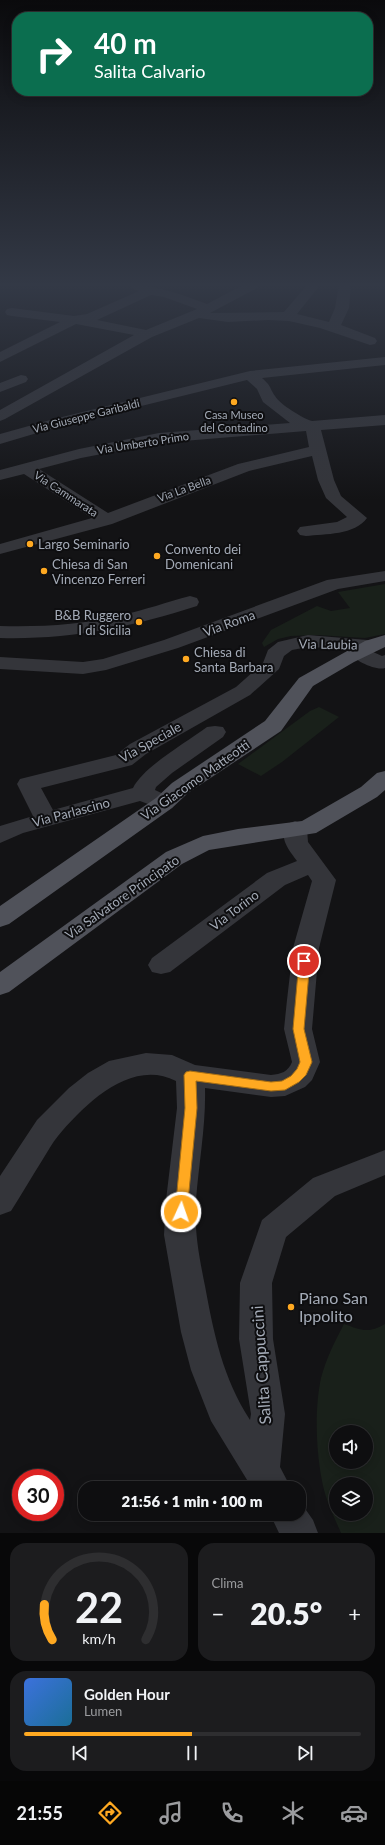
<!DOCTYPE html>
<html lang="it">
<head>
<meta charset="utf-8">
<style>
	body { margin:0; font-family:Lato,sans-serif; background:#1c1c1e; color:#f1f3f6; height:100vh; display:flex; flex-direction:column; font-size:15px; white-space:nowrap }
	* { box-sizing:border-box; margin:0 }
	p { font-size:13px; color:#9b9c9f }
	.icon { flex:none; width:22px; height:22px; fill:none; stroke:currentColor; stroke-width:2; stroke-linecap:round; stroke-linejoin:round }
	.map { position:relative; height:1533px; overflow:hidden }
	.side { display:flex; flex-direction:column; gap:10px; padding:10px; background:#080809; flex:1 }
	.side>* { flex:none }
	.top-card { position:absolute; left:12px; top:12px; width:361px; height:84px; border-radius:16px; box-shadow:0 2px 10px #0003,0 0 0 1px #2e2e30; background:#0b6e4f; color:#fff; overflow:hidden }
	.buttons { position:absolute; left:329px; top:1425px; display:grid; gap:8px }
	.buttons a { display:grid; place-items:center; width:44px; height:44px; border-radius:50%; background:#0e0e10; box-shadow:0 2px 10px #0003,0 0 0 1px #2e2e30; font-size:20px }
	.speed { position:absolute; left:12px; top:1469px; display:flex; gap:8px; font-size:20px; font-weight:700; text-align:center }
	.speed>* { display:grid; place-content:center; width:52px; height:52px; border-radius:50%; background:#0e0e10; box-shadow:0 2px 10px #0003,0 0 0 1px #2e2e30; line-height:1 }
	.speed .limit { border:6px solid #d22; background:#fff; color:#111 }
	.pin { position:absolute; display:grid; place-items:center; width:34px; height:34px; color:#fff; margin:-17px; border:2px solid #fff; border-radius:50%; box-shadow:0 1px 4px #0007 }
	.me { position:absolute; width:44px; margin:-22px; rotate:3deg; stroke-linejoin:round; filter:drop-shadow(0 0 3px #0008) }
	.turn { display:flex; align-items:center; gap:14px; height:84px; padding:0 16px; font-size:18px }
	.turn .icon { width:52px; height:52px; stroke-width:2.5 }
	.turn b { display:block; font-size:28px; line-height:34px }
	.big { font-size:30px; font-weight:800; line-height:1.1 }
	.side .tile { flex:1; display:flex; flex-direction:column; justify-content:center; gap:6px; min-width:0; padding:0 14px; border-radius:16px; background:#1c1c1e }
	.side .dial { align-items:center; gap:0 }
	.dial svg { height:104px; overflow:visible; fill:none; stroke:#2e2e30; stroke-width:7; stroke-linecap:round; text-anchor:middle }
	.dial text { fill:#f1f3f6; stroke:none }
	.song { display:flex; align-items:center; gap:12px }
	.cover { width:48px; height:48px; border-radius:6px; background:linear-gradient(135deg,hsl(220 70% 55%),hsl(200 70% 35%)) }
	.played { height:4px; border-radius:2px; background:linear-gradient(90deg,#ffa921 50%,#2e2e30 50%) }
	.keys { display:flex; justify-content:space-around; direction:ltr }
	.heat { display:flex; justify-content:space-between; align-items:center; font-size:22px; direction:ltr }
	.side .tiles { flex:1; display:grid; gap:10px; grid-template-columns:1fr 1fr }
	.tile:last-child { grid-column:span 2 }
	.trip { position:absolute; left:78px; top:1481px; width:228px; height:40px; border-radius:16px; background:#0e0e10; box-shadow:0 2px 10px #0003,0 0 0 1px #2e2e30; font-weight:800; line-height:40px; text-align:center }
	.dock { display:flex; height:64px; justify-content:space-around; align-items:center; background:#060606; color:#9b9c9f }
	.dock .icon { width:28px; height:28px }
	.dock .active { color:#ffa921 }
	.dock b { font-size:18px; color:#f1f3f6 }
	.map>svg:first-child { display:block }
	.green { fill:#19201a; fill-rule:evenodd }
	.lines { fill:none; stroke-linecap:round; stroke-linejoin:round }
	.minor { fill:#34353a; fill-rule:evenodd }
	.major { fill:#50525a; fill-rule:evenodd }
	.route { fill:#ffa921; stroke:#a66e15 }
	.poi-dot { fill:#ffa921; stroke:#0e0e10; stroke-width:1.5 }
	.labels { text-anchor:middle; stroke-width:4; stroke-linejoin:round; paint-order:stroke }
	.far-poi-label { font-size:11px; fill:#a4abb7; stroke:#0e0e10 }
	.far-street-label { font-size:11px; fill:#a4abb7; stroke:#0e0e10 }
	.poi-label { font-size:13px; fill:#a4abb7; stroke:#0e0e10; text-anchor:start }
	.street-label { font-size:13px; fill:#a4abb7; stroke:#0e0e10 }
	.near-poi-label { font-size:16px; fill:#a4abb7; stroke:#0e0e10; text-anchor:start }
	.near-street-label { font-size:16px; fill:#a4abb7; stroke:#0e0e10 }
</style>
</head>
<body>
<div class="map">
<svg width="385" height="1533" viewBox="0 0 385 1533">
	<rect width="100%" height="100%" fill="#131315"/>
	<g class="green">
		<polygon points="385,584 385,634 365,638 317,635 291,636 278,639 264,647 262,643 271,630 317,606 331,611 350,608 338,592"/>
		<polygon points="319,707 339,717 282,762 261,776 238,764 310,711"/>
		<path d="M344,1324C361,1330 368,1334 385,1324V1533H341C335,1519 328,1505 324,1490C316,1457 314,1411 321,1378C326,1359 335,1341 344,1324ZM336,1432H366V1462H336ZM336,1484H366V1514H336Z"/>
	</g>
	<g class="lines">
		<g class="minor">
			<path d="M131,285C158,285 182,295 207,304L243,285H259L257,288L210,313L284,312L307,285H320L297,314L329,322L335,308L339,285H351L349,308L341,325L375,338L377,341L375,344L370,345L320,328L289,321L268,320L228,322L199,318L152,337L5,419L0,421V410L134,335L76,324L0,362V352L60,322L12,316L7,315L5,312L7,309L12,308L74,316L87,314L139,291L133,289ZM151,295L164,297L197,309L146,330L97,320Z"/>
			<path d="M385,357V365L262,378C272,387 269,387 275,396C279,404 304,419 312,421L385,415V425L321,430L334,480L341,496L367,518C355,535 325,534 306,536L300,535L297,531L300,527L337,522L347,517L326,498L318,480L312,456L249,471L112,524L0,554V544L92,518L24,474L0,480V470L79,449L159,433L290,423L263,402L257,389L247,380L64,425L0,444V434L54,419L250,371ZM306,431L309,447L238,464L108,513L39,469L81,458L159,443Z"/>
			<polygon points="21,375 26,376 28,379 26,382 0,392 0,383"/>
			<polygon points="385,571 385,581 338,589 178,648 106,670 83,674 0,669 0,657 83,662 103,659 164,640 327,580"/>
			<path d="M190,596L197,598L199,602L197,606C132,627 68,640 0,638V626C41,627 82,625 122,615C145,610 167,602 190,596Z"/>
			<path d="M308,635L379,641L382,645L379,649L371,651L382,656L385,655V668C375,671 354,660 348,652L350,649L308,647L292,650L284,656L279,669L250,695L146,754L132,765L41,788L53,810L133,788C143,767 187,742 207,727L215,726L223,727L226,732L223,737L172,773L156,787L155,790L172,798L175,803L172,808L164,810L140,801L23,833L0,843V826L33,816L17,784L20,779L116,755L130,744L236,687L263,663L268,650L278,642Z"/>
			<path d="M295,821L303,824L307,829L308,842L336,880L319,948L312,1029L320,1062L312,1080L305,1087L285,1096L271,1097L205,1088C206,1125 199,1162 196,1200C194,1231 199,1256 205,1286C214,1335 223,1378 250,1420L251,1414L239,1339L240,1283L262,1220L313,1178L385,1150V1175L335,1196L286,1237L272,1283L273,1339L285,1414L280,1467L291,1488H252L211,1421L191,1370L181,1332L164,1235L166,1200L177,1108L176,1081C131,1058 85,1104 58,1136C52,1143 48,1151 43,1159C32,1176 22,1194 11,1211L0,1215V1176L37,1120L69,1088L88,1073L109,1061L146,1053L172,1055L195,1065L271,1075C281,1074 288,1072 292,1062L284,1029L287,1000L293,948L312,881L308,875L285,885L170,972L161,974L152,972L148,965L152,958L267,873L297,861C289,850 278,838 287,824Z"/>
			<polygon points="299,1500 313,1520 318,1533 279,1533 270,1514 299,1514"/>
		</g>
		<g class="major">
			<polygon points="385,635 385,647 354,662 313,686 281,731 188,793 172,808 9,924 0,927 0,906 156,798 172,783 265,721 299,678 365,641"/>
			<polygon points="385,771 385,790 377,797 316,833 209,850 182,864 9,992 0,995 0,972 166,852 203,836 238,829 302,821 361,787 377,773"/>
		</g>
	</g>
	<linearGradient id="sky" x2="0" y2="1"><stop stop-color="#0a0a0c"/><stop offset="0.57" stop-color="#333946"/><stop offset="1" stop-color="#333946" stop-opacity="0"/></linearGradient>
	<rect width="385" height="500" fill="url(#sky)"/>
	<polygon class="route" points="304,957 308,958 310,961 304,1029 312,1062 306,1075 299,1082 285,1090 271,1091 196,1081 197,1108 187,1212 185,1215 181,1217 176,1215 175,1212 185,1108 184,1075 186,1072 190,1071 271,1082 282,1081 291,1076 297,1069 300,1062 293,1029 299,961 301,958"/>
	<g class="poi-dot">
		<circle cx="234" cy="402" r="4"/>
		<circle cx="30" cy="544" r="4"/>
		<circle cx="157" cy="556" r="4"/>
		<circle cx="44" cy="571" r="4"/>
		<circle cx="139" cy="622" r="4"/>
		<circle cx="186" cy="659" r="4"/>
		<circle cx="291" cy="1307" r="4"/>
	</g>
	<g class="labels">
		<g class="far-poi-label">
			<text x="234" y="419">Casa Museo<tspan x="234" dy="13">del Contadino</tspan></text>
		</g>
		<g class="far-street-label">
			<text transform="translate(86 416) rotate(-14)" y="4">Via Giuseppe Garibaldi</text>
			<text transform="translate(143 443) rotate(-9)" y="4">Via Umberto Primo</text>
			<text transform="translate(184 489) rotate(-20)" y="4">Via La Bella</text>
			<text transform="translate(66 494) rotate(33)" y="4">Via Cammarata</text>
		</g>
		<g class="poi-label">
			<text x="38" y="549">Largo Seminario</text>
			<text x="165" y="554">Convento dei<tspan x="165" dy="15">Domenicani</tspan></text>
			<text x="52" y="569">Chiesa di San<tspan x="52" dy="15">Vincenzo Ferreri</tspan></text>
			<text x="131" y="620" text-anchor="end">B&amp;B Ruggero<tspan x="131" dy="15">I di Sicilia</tspan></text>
			<text x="194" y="657">Chiesa di<tspan x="194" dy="15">Santa Barbara</tspan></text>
		</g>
		<g class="street-label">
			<text transform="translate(229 623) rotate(-20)" y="5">Via Roma</text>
			<text transform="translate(328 644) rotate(1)" y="5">Via Laubia</text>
			<text transform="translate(150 742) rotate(-29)" y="5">Via Speciale</text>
			<text transform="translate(195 780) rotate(-35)" y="5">Via Giacomo Matteotti</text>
			<text transform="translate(71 812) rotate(-15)" y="5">Via Parlascino</text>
			<text transform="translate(122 897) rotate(-35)" y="5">Via Salvatore Principato</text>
			<text transform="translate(234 910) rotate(-37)" y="5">Via Torino</text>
		</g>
		<g class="near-poi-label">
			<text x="299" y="1304">Piano San<tspan x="299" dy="18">Ippolito</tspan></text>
		</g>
		<g class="near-street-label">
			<text transform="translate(261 1365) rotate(-94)" y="6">Salita Cappuccini</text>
		</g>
	</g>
</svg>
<div class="buttons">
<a><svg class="icon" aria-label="sound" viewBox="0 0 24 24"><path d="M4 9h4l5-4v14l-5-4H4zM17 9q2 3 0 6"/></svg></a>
<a><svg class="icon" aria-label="layers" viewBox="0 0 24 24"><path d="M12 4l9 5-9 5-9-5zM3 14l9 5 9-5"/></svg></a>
</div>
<div class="speed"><div class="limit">30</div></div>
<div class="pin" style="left:304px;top:961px;background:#d93025"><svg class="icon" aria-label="arrive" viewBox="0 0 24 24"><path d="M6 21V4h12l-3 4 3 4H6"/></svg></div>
<svg class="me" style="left:181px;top:1212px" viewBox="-20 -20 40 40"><circle r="17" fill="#ffa921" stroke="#fff" stroke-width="3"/><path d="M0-11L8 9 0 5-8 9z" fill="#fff"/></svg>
<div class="trip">21:56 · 1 min · 100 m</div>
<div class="top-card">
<div class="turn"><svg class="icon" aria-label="right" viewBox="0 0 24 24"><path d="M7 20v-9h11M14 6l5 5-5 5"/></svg><div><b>40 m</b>Salita Calvario</div></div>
</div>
</div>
<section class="side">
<div class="tiles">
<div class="tile dial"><svg viewBox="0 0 100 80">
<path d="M14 69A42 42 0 1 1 86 69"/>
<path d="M14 69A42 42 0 0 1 8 42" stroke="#ffa921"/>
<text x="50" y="56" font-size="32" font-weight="700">22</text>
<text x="50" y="72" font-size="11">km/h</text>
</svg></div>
<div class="tile"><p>Clima</p>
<div class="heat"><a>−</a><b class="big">20.5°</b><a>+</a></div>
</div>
<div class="tile">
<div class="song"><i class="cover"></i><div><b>Golden Hour</b><p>Lumen</p></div></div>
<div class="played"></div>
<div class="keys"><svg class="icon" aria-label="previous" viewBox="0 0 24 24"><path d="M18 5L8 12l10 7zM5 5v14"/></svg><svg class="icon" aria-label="pause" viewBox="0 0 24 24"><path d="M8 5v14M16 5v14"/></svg><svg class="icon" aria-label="next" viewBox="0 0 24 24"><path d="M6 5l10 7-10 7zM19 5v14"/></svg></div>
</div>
</div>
</section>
<nav class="dock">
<b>21:55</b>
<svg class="icon active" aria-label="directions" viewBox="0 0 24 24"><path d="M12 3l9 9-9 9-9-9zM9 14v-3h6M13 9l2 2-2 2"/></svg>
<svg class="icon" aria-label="music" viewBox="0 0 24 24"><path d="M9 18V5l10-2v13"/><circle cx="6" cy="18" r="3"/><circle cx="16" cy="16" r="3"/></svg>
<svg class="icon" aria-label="phone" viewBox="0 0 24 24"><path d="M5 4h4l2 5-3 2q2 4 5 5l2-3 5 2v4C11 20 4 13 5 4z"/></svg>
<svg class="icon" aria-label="climate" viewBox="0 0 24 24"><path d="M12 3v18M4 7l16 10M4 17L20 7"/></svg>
<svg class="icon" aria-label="car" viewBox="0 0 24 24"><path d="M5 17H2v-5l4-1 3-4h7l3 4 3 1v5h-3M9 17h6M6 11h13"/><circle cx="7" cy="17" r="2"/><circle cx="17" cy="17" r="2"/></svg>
</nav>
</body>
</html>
